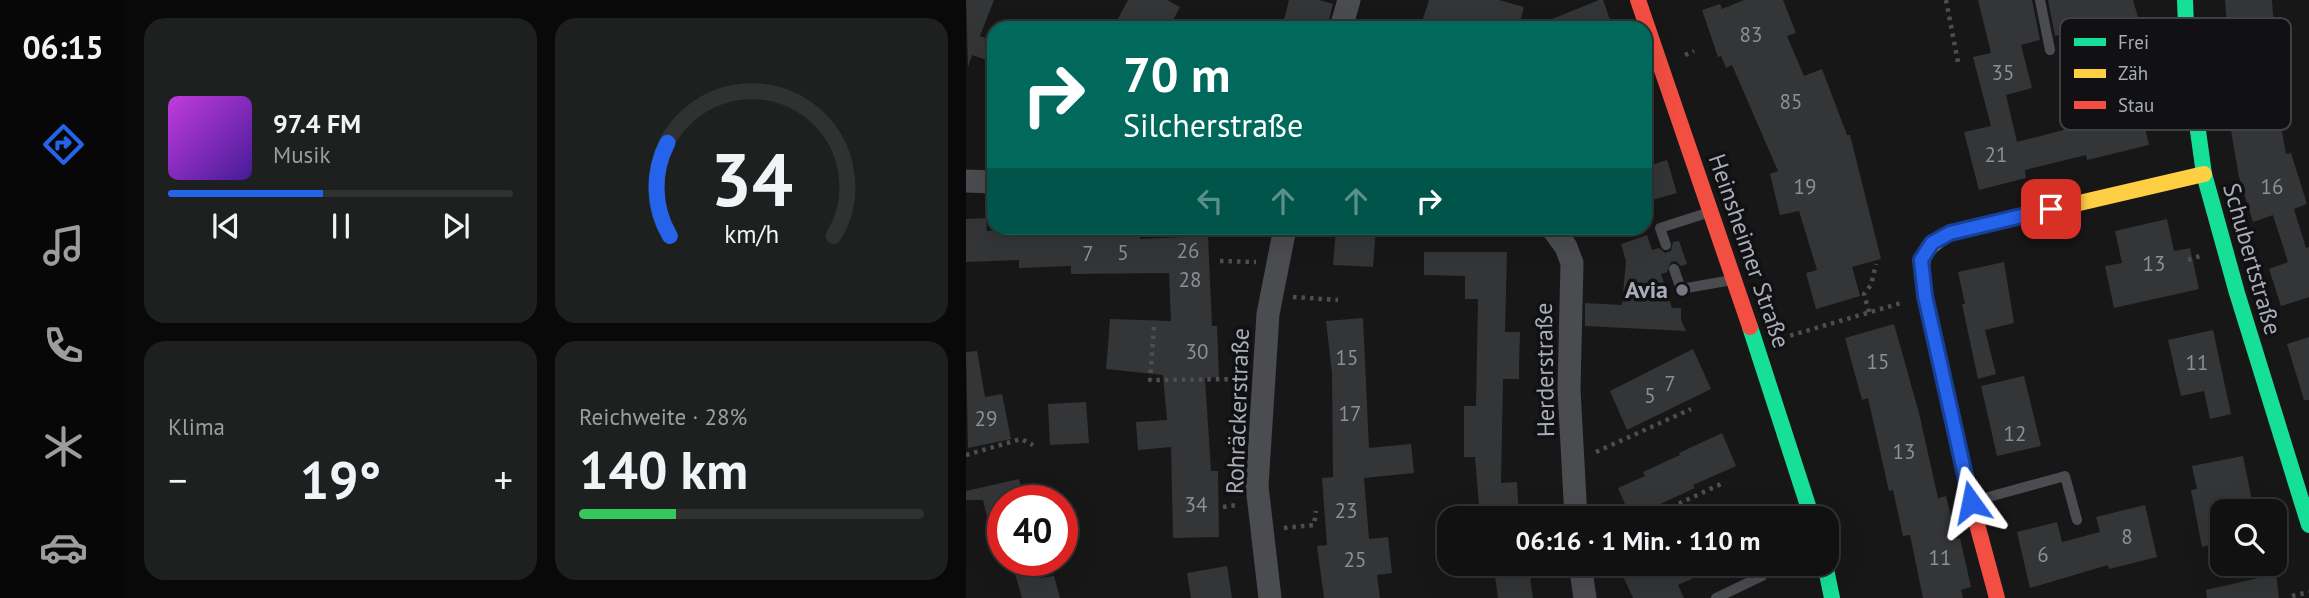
<!DOCTYPE html>
<html lang="de">
<head>
<meta charset="utf-8">
<style>
	body { margin:0; font-family:"PT Sans",sans-serif; background:#1e1f1f; color:#f1f3f6; height:100vh; display:flex; flex-direction:column; font-size:26px; white-space:nowrap }
	* { box-sizing:border-box; margin:0 }
	p { font-size:23px; color:#9c9d9f }
	.icon { flex:none; width:38px; height:38px; fill:none; stroke:currentColor; stroke-width:2; stroke-linecap:round; stroke-linejoin:round }
	.map { position:relative; flex:1; overflow:hidden }
	.drawer { display:flex; flex-direction:column; gap:18px; padding:18px; background:#090909; width:840px }
	.drawer>* { flex:none }
	.top-card { position:absolute; left:21px; top:21px; width:665px; height:214px; border-radius:21px; box-shadow:0 7px 28px #0002,0 0 0 2px #303131; background:#00695c; color:#fff; overflow:hidden }
	.buttons { position:absolute; left:1244px; top:499px; display:grid; gap:14px }
	.buttons a { display:grid; place-items:center; width:77px; height:77px; border-radius:14px; background:#111; box-shadow:0 7px 28px #0002,0 0 0 2px #303131; font-size:35px }
	.speed { position:absolute; left:21px; top:485px; display:flex; gap:14px; font-size:35px; font-weight:700; text-align:center }
	.speed>* { display:grid; place-content:center; width:91px; height:91px; border-radius:50%; background:#111; box-shadow:0 7px 28px #0002,0 0 0 2px #303131; line-height:1 }
	.speed .limit { border:10px solid #d22; background:#fff; color:#111 }
	.pin { position:absolute; display:grid; place-items:center; width:60px; height:60px; color:#fff; margin:-30px; border-radius:14px; box-shadow:0 4px 10px #0006 }
	.me { position:absolute; width:77px; margin:-38px; rotate:348deg; stroke-linejoin:round; filter:drop-shadow(0 0 5px #0008) }
	.turn { display:flex; align-items:center; gap:24px; height:147px; padding:0 21px; font-size:32px }
	.turn .icon { width:91px; height:91px; stroke-width:2.5 }
	.turn b { display:block; font-size:49px; line-height:60px }
	.lanes { display:flex; align-items:center; height:66px; padding:0 21px; background:#0003; justify-content:center; gap:35px; direction:ltr }
	.lanes .off { opacity:.35 }
	.big { font-size:52px; font-weight:600; line-height:1.1 }
	.drawer .card { flex:1; display:flex; flex-direction:column; justify-content:center; gap:10px; min-width:0; padding:0 24px; border-radius:21px; background:#1e1f1f }
	.drawer .dial { align-items:center; gap:0 }
	.dial svg { height:182px; overflow:visible; fill:none; stroke:#303131; stroke-width:7; stroke-linecap:round; text-anchor:middle }
	.dial text { fill:#f1f3f6; stroke:none }
	.song { display:flex; align-items:center; gap:21px }
	.cover { width:84px; height:84px; border-radius:10px; background:linear-gradient(135deg,hsl(290 70% 55%),hsl(260 70% 35%)) }
	.played { height:7px; border-radius:4px; background:linear-gradient(90deg,#2563eb 45%,#303131 45%) }
	.keys { display:flex; justify-content:space-around; direction:ltr }
	.heat { display:flex; justify-content:space-between; align-items:center; font-size:38px; direction:ltr }
	.charge { height:10px; border-radius:5px; background:linear-gradient(90deg,#34c759 28%,#303131 0) }
	.drawer .tiles { flex:1; display:grid; gap:18px; grid-template-columns:repeat(2,1fr) }
	.trip { position:absolute; left:471px; top:506px; width:402px; height:70px; border-radius:21px; background:#111; box-shadow:0 7px 28px #0002,0 0 0 2px #303131; font-weight:600; line-height:70px; text-align:center }
	main { display:flex; flex:1; min-height:0 }
	.dock { display:flex; flex-direction:column; width:126px; justify-content:space-around; align-items:center; background:#070707; color:#9c9d9f }
	.dock .icon { width:49px; height:49px }
	.dock .active { color:#2563eb }
	.dock b { font-size:32px; color:#f1f3f6 }
	.map>svg:first-child { display:block }
	.building { fill:#343537 }
	.lines { fill:none; stroke-linecap:round; stroke-linejoin:round }
	.path { stroke:#4d4e52; stroke-width:4.5; stroke-dasharray:3.5 5; stroke-linecap:butt }
	.lane { stroke:#4b4c50; stroke-width:10 }
	.street { stroke:#4b4c50; stroke-width:23 }
	.fast { stroke:#16e098; stroke-width:16 }
	.slow { stroke:#ffcf43; stroke-width:16 }
	.jam { stroke:#f24e42; stroke-width:16 }
	.route-casing { stroke:#184099; stroke-width:18 }
	.route { stroke:#2563eb; stroke-width:12 }
	.poi-dot { fill:#757880; stroke:#111113; stroke-width:2.5 }
	.labels { text-anchor:middle; stroke-width:7; stroke-linejoin:round; paint-order:stroke }
	.number-label { font-size:21px; fill:#8b8f98 }
	.street-label { font-size:24px; fill:#a8adb8; stroke:#111113 }
	.poi-label { font-size:24px; font-weight:bold; fill:#a8adb8; stroke:#111113; text-anchor:end }
	.key { fill:#111113; stroke:#3e4045; stroke-width:2 }
	.key-label { font-size:19px; fill:#a8adb8 }
</style>
</head>
<body>
<main>
<nav class="dock">
<b>06:15</b>
<svg class="icon active" aria-label="directions" viewBox="0 0 24 24"><path d="M12 3l9 9-9 9-9-9zM9 14v-3h6M13 9l2 2-2 2"/></svg>
<svg class="icon" aria-label="music" viewBox="0 0 24 24"><path d="M9 18V5l10-2v13"/><circle cx="6" cy="18" r="3"/><circle cx="16" cy="16" r="3"/></svg>
<svg class="icon" aria-label="phone" viewBox="0 0 24 24"><path d="M5 4h4l2 5-3 2q2 4 5 5l2-3 5 2v4C11 20 4 13 5 4z"/></svg>
<svg class="icon" aria-label="climate" viewBox="0 0 24 24"><path d="M12 3v18M4 7l16 10M4 17L20 7"/></svg>
<svg class="icon" aria-label="car" viewBox="0 0 24 24"><path d="M5 17H2v-5l4-1 3-4h7l3 4 3 1v5h-3M9 17h6M6 11h13"/><circle cx="7" cy="17" r="2"/><circle cx="17" cy="17" r="2"/></svg>
</nav>
<section class="drawer">
<div class="tiles">
<div class="card">
<div class="song"><i class="cover"></i><div><b>97.4 FM</b><p>Musik</p></div></div>
<div class="played"></div>
<div class="keys"><svg class="icon" aria-label="previous" viewBox="0 0 24 24"><path d="M18 5L8 12l10 7zM5 5v14"/></svg><svg class="icon" aria-label="pause" viewBox="0 0 24 24"><path d="M8 5v14M16 5v14"/></svg><svg class="icon" aria-label="next" viewBox="0 0 24 24"><path d="M6 5l10 7-10 7zM19 5v14"/></svg></div>
</div>
<div class="card dial"><svg viewBox="0 0 100 80">
<path d="M14 69A42 42 0 1 1 86 69"/>
<path d="M14 69A42 42 0 0 1 13 28" stroke="#2563eb"/>
<text x="50" y="56" font-size="32" font-weight="700">34</text>
<text x="50" y="72" font-size="11">km/h</text>
</svg></div>
<div class="card"><p>Klima</p>
<div class="heat"><a>−</a><b class="big">19°</b><a>+</a></div>
</div>
<div class="card"><p>Reichweite · 28%</p><b class="big">140 km</b><div class="charge"></div></div>
</div>
</section>
<div class="map">
<svg width="1343" height="598" viewBox="0 0 1343 598">
	<rect width="100%" height="100%" fill="#171717"/>
	<g class="building">
		<polygon points="0,0 28,0 14,36 28,41 21,60 6,55 2,67"/>
		<polygon points="162,0 201,0 214,7 203,28 147,28"/>
		<polygon points="323,0 353,0 367,4 361,28 316,28"/>
		<polygon points="463,0 533,0 558,7 552,28 454,28"/>
		<polygon points="633,0 637,0 647,28 564,28"/>
		<polygon points="778,0 817,0 830,33 821,36 838,76 856,69 881,135 884,135 915,259 886,267 894,296 850,309 840,273 851,270 833,211 814,215 804,174 812,171 766,65 760,68 755,56 752,57 736,10 754,4 756,9"/>
		<polygon points="1012,0 1066,0 1074,40 1055,45 1066,88 1040,95 1051,142 1113,126 1110,114 1151,104 1140,60 1105,69 1096,34 1089,36 1082,0 1167,0 1186,65 1166,70 1183,145 1121,160 1120,155 1059,170 1060,178 1013,190 998,132 1025,126 1007,57 1025,53"/>
		<polygon points="1259,0 1306,0 1310,58 1303,59 1320,154 1325,153 1341,204 1328,209 1340,248 1343,247 1343,297 1315,306 1303,269 1322,262 1307,215 1287,222 1273,177 1258,90 1256,43 1262,43"/>
		<polygon points="701,160 711,193 679,202 679,167"/>
		<polygon points="20,218 21,231 100,228 100,234 174,233 174,239 242,236 246,326 251,326 253,377 239,378 245,471 252,471 253,537 207,538 205,447 172,450 170,422 201,420 197,375 140,369 144,319 205,321 203,273 105,274 105,266 53,268 53,260 0,262 0,219"/>
		<polygon points="1201,219 1208,251 1224,248 1233,289 1148,308 1139,266 1156,263 1149,231"/>
		<polygon points="370,228 410,228 407,267 367,265"/>
		<polygon points="681,235 686,250 693,248 699,253 705,251 707,242 713,241 721,264 715,266 710,261 705,262 701,272 695,274 706,308 715,308 715,320 720,331 619,326 619,303 656,305 660,261 655,244"/>
		<polygon points="458,252 541,252 539,332 554,332 553,365 553,379 537,379 535,483 551,482 553,518 514,518 509,457 498,457 498,406 510,406 512,299 499,299 499,276 458,275"/>
		<polygon points="1038,262 1048,323 1019,330 1030,374 1012,379 996,304 999,304 992,272"/>
		<polygon points="397,318 403,448 445,444 448,473 398,478 403,539 422,537 426,573 411,575 414,598 358,598 351,546 361,545 356,478 367,477 366,373 360,321"/>
		<polygon points="928,324 953,413 972,498 980,496 991,539 994,538 1005,587 995,590 997,598 957,598 944,535 937,536 927,490 923,491 902,398 896,400 879,338"/>
		<polygon points="1247,330 1265,414 1244,419 1238,391 1215,396 1202,340"/>
		<polygon points="1343,337 1343,400 1338,400 1321,344"/>
		<polygon points="727,349 745,389 661,430 644,391"/>
		<polygon points="11,351 19,397 36,394 45,439 2,448 0,352"/>
		<polygon points="1058,376 1075,446 1031,456 1015,386"/>
		<polygon points="120,402 123,443 84,445 82,404"/>
		<polygon points="756,433 770,466 727,485 729,488 692,505 693,508 672,518 665,518 652,488 679,476 677,472 714,455 713,453"/>
		<polygon points="1277,456 1288,511 1256,511 1256,542 1236,547 1225,490 1231,489 1226,466"/>
		<polygon points="53,479 58,500 37,500 37,550 29,551 17,500 0,500 0,491"/>
		<polygon points="1179,505 1191,557 1143,569 1142,565 1064,588 1051,532 1091,522 1096,542 1134,532 1130,517"/>
		<polygon points="45,560 70,560 74,578 88,576 94,598 56,598"/>
		<polygon points="562,564 567,598 532,598 528,568"/>
		<polygon points="679,564 759,564 712,585 718,598 667,598 656,574"/>
		<polygon points="261,566 266,598 225,598 221,573"/>
		<polygon points="1310,574 1313,598 1241,598 1240,590"/>
	</g>
	<g class="lines">
		<g class="path">
			<polyline points="980,0 992,62"/>
			<polyline points="399,23 420,28"/>
			<polyline points="719,55 728,51"/>
			<polyline points="1222,260 1234,256"/>
			<polyline points="254,261 290,262"/>
			<polyline points="327,297 372,300"/>
			<polyline points="903,312 898,294 905,285 910,264"/>
			<polyline points="188,327 184,380 276,379"/>
			<polyline points="816,338 935,303"/>
			<polyline points="630,452 725,409"/>
			<polyline points="0,455 55,439 67,445"/>
			<polyline points="257,507 271,505"/>
			<polyline points="682,518 757,483"/>
			<polyline points="318,528 348,525 350,511"/>
			<polyline points="1326,596 1343,592"/>
		</g>
		<g class="lane">
			<polyline points="1074,0 1084,50"/>
			<polyline points="700,245 694,228 744,212"/>
			<polyline points="708,269 715,289 766,280"/>
			<polyline points="1008,501 1099,476 1111,520"/>
			<polyline points="750,598 796,576"/>
		</g>
		<g class="street">
			<polyline points="375,28 383,0"/>
			<polyline points="0,181 28,182"/>
			<polyline points="586,228 600,247 606,263 603,389 610,518"/>
			<polyline points="614,564 619,598"/>
			<polyline points="304,598 291,486 302,314 319,228"/>
		</g>
		<g class="fast">
			<polyline points="1219,0 1221,52 1238,174 1271,293 1343,525"/>
			<polyline points="784,327 846,518"/>
			<polyline points="859,564 866,598"/>
		</g>
		<path class="slow" d="M956,270C954,251 969,242 984,233L1238,174"/>
		<g class="jam">
			<polyline points="672,0 784,327"/>
			<polyline points="956,270 959,296 1005,502 1031,598"/>
		</g>
	</g>
	<g class="lines">
		<defs>
			<polyline id="route" points="1005,502 959,296 955,260 966,243 984,233 1085,209"/>
		</defs>
		<use href="#route" class="route-casing"/>
		<use href="#route" class="route"/>
	</g>
	<circle class="poi-dot" cx="716" cy="290" r="7"/>
	<g class="labels">
		<g class="number-label">
			<text x="785" y="42">83</text>
			<text x="1037" y="80">35</text>
			<text x="825" y="109">85</text>
			<text x="1030" y="162">21</text>
			<text x="839" y="194">19</text>
			<text x="1306" y="194">16</text>
			<text x="222" y="258">26</text>
			<text x="157" y="260">5</text>
			<text x="122" y="261">7</text>
			<text x="1188" y="271">13</text>
			<text x="224" y="287">28</text>
			<text x="231" y="359">30</text>
			<text x="381" y="365">15</text>
			<text x="912" y="369">15</text>
			<text x="1231" y="370">11</text>
			<text x="704" y="391">7</text>
			<text x="684" y="403">5</text>
			<text x="384" y="421">17</text>
			<text x="20" y="426">29</text>
			<text x="1049" y="441">12</text>
			<text x="938" y="459">13</text>
			<text x="230" y="512">34</text>
			<text x="380" y="518">23</text>
			<text x="1161" y="544">8</text>
			<text x="1077" y="562">6</text>
			<text x="974" y="565">11</text>
			<text x="389" y="567">25</text>
		</g>
		<g class="street-label">
			<text transform="translate(783 251) rotate(71)" y="8">Heinsheimer Straße</text>
			<text transform="translate(1286 259) rotate(74)" y="8">Schubertstraße</text>
			<text transform="translate(579 370) rotate(-91)" y="8">Herderstraße</text>
			<text transform="translate(272 411) rotate(-88)" y="8">Rohräckerstraße</text>
		</g>
		<g class="poi-label">
			<text x="702" y="298">Avia</text>
		</g>
	</g>
	<rect x="1094" y="18" width="231" height="112" rx="10" class="key"/>
	<rect x="1108" y="38" width="32" height="8" fill="#16e098"/>
	<rect x="1108" y="69" width="32" height="9" fill="#ffcf43"/>
	<rect x="1108" y="101" width="32" height="8" fill="#f24e42"/>
	<g class="key-label">
		<text x="1152" y="49">Frei</text>
		<text x="1152" y="80">Zäh</text>
		<text x="1152" y="112">Stau</text>
	</g>
</svg>
<div class="buttons">
<a><svg class="icon" aria-label="search" viewBox="0 0 24 24"><circle cx="10" cy="10" r="6"/><path d="M15 15l6 6"/></svg></a>
</div>
<div class="speed"><div class="limit">40</div></div>
<div class="pin" style="left:1085px;top:209px;background:#d93025"><svg class="icon" aria-label="arrive" viewBox="0 0 24 24"><path d="M6 21V4h12l-3 4 3 4H6"/></svg></div>
<svg class="me" style="left:1005px;top:502px" viewBox="-20 -20 40 40"><path d="M0-17L14 15 0 8-14 15z" fill="#2563eb" stroke="#fff" stroke-width="4"/></svg>
<div class="trip">06:16 · 1 Min. · 110 m</div>
<div class="top-card">
<div class="turn"><svg class="icon" aria-label="right" viewBox="0 0 24 24"><path d="M7 20v-9h11M14 6l5 5-5 5"/></svg><div><b>70 m</b>Silcherstraße</div></div>
<div class="lanes"><svg class="icon off" aria-label="left" viewBox="0 0 24 24"><path d="M17 20v-9H6M10 6l-5 5 5 5"/></svg><svg class="icon off" aria-label="ahead" viewBox="0 0 24 24"><path d="M12 20V5M6 11l6-6 6 6"/></svg><svg class="icon off" aria-label="ahead" viewBox="0 0 24 24"><path d="M12 20V5M6 11l6-6 6 6"/></svg><svg class="icon" aria-label="right" viewBox="0 0 24 24"><path d="M7 20v-9h11M14 6l5 5-5 5"/></svg></div>
</div>
</div>
</main>
</body>
</html>
